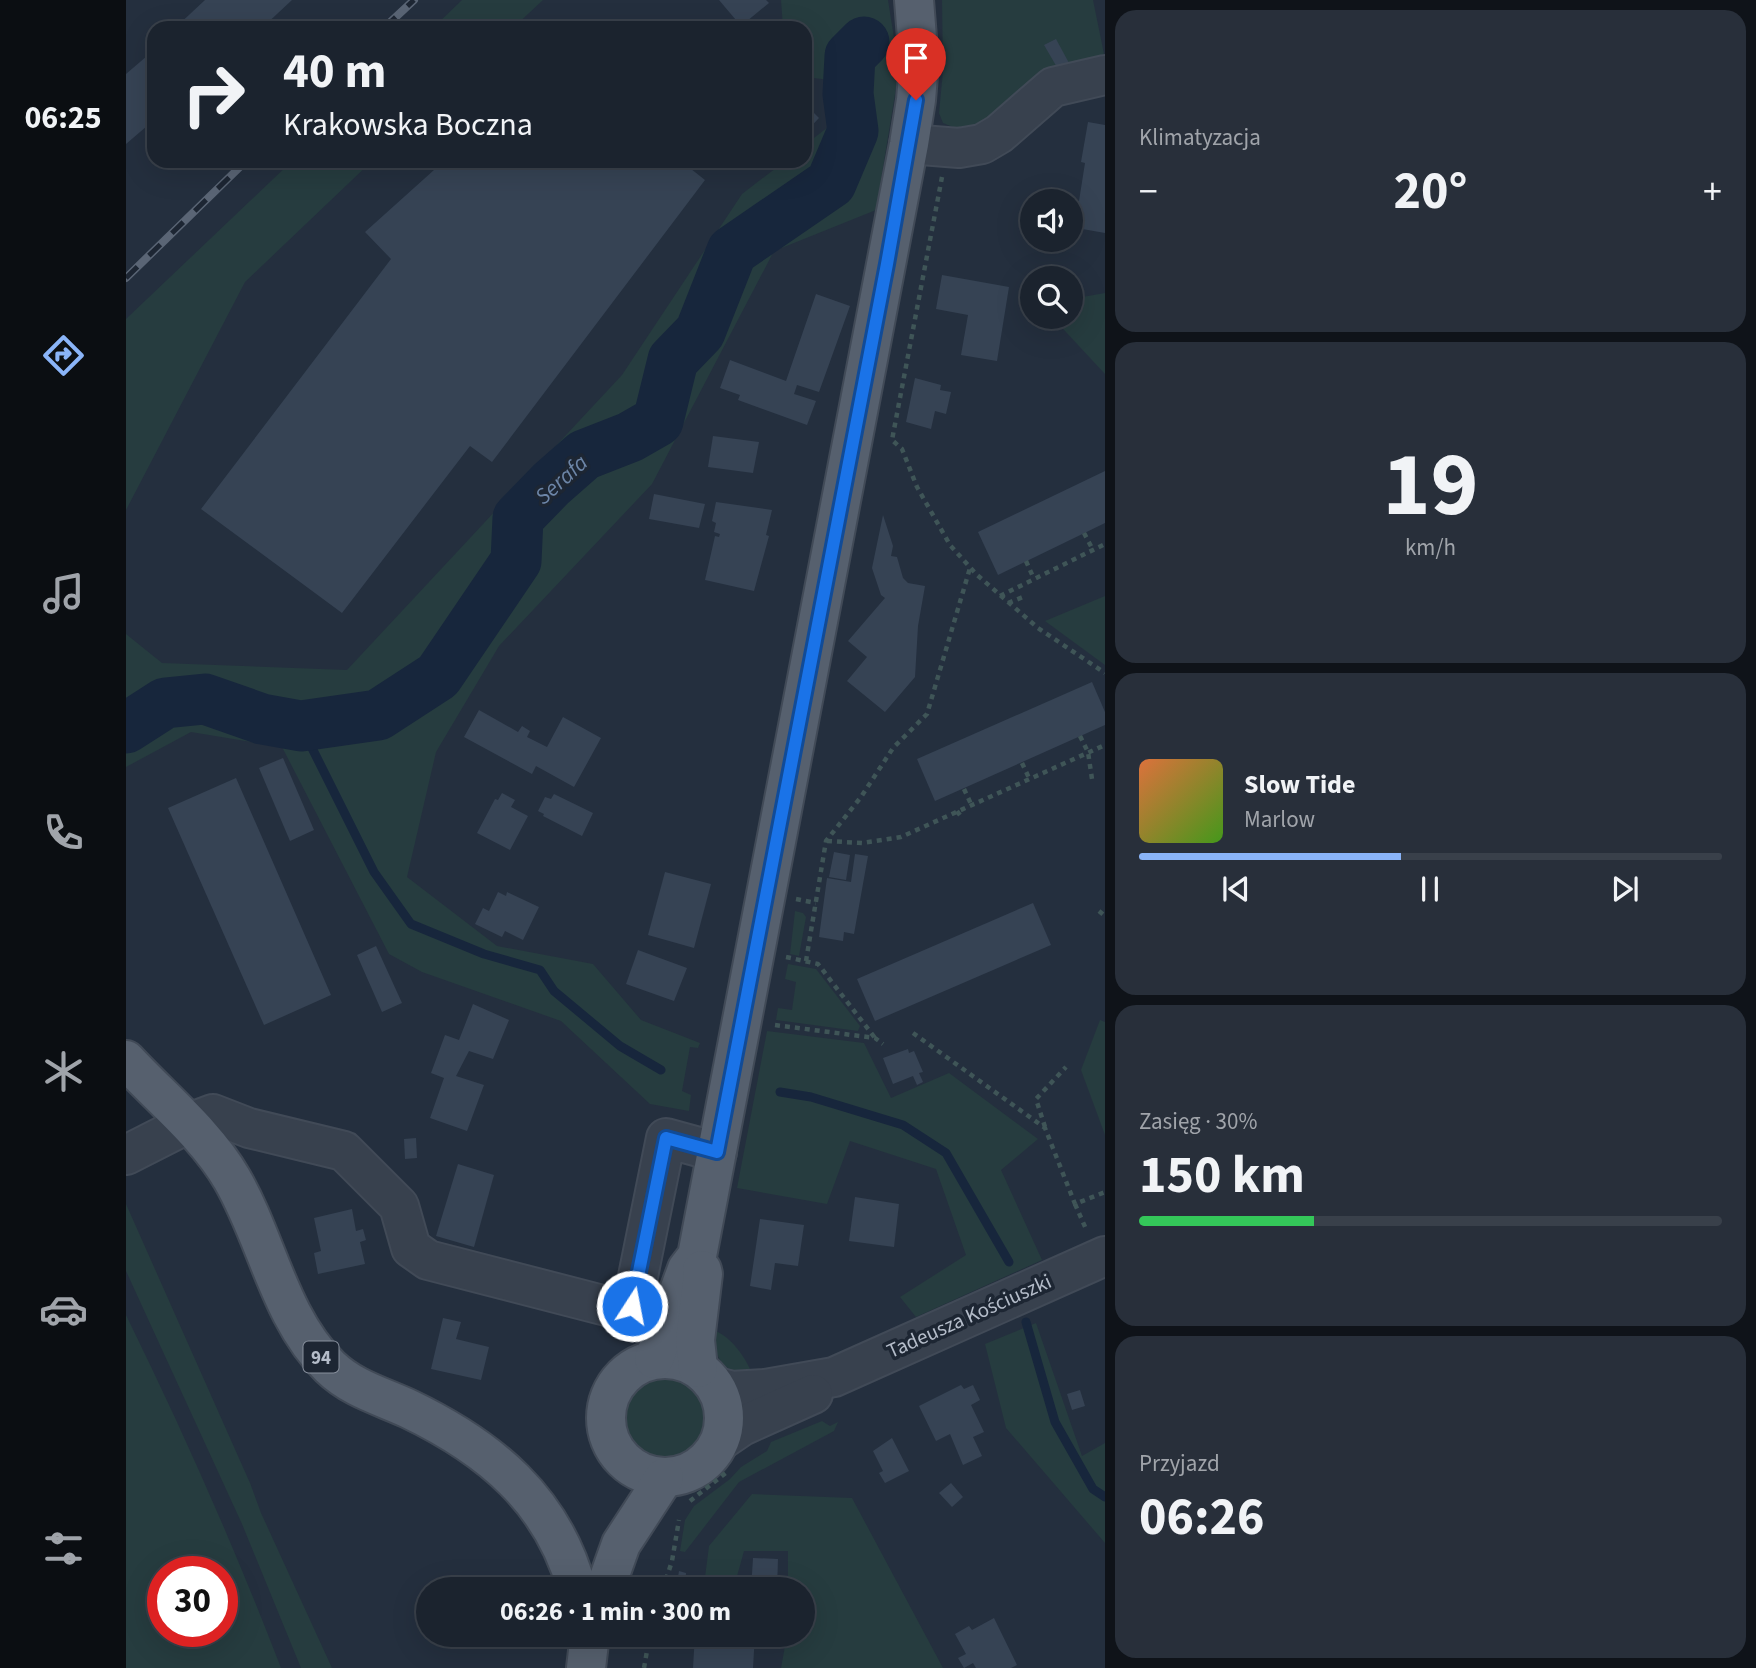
<!DOCTYPE html>
<html lang="pl">
<head>
<meta charset="utf-8">
<style>
	body { margin:0; font-family:"Source Sans 3",sans-serif; background:#282f3a; color:#f1f3f6; height:100vh; display:flex; flex-direction:column; font-size:26px; white-space:nowrap }
	* { box-sizing:border-box; margin:0 }
	p { font-size:23px; color:#a0a4aa }
	.icon { flex:none; width:38px; height:38px; fill:none; stroke:currentColor; stroke-width:2; stroke-linecap:round; stroke-linejoin:round }
	.map { position:relative; flex:1; overflow:hidden }
	.panel { display:flex; flex-direction:column; gap:10px; padding:10px; background:#0f1319; width:651px }
	.panel>* { flex:none }
	.banner { position:absolute; left:21px; top:21px; width:665px; height:147px; border-radius:21px; box-shadow:0 7px 28px #0002,0 0 0 2px #39404a; background:#1b232e; color:#f1f3f6; overflow:hidden }
	.controls { position:absolute; left:894px; top:189px; display:grid; gap:14px }
	.controls a { display:grid; place-items:center; width:63px; height:63px; border-radius:50%; background:#1b232e; box-shadow:0 7px 28px #0002,0 0 0 2px #39404a; font-size:35px }
	.speed { position:absolute; left:21px; top:1556px; display:flex; gap:14px; font-size:35px; font-weight:700; text-align:center }
	.speed>* { display:grid; place-content:center; width:91px; height:91px; border-radius:50%; background:#1b232e; box-shadow:0 7px 28px #0002,0 0 0 2px #39404a; line-height:1 }
	.speed .limit { border:10px solid #d22; background:#fff; color:#111 }
	.pin { position:absolute; display:grid; place-items:center; width:60px; height:60px; color:#fff; margin:-72px -30px; border-radius:50% 50% 50% 0; rotate:-45deg; box-shadow:0 0 7px #0007 }
	.pin .icon { rotate:45deg }
	.me { position:absolute; width:77px; margin:-38px; rotate:11deg; stroke-linejoin:round; filter:drop-shadow(0 0 5px #0008) }
	.turn { display:flex; align-items:center; gap:24px; height:147px; padding:0 21px; font-size:32px }
	.turn .icon { width:91px; height:91px; stroke-width:2.5 }
	.turn b { display:block; font-size:49px; line-height:60px }
	.big { font-size:52px; font-weight:700; line-height:1.1 }
	.panel .widget { flex:1; display:flex; flex-direction:column; justify-content:center; gap:10px; min-width:0; padding:0 24px; border-radius:21px; background:#282f3a }
	.panel .dial { align-items:center; gap:0 }
	.dial b { font-size:91px; line-height:1 }
	.song { display:flex; align-items:center; gap:21px }
	.cover { width:84px; height:84px; border-radius:10px; background:linear-gradient(135deg,hsl(20 70% 55%),hsl(100 70% 35%)) }
	.played { height:7px; border-radius:4px; background:linear-gradient(90deg,#8ab4f8 45%,#39404a 45%) }
	.keys { display:flex; justify-content:space-around; direction:ltr }
	.heat { display:flex; justify-content:space-between; align-items:center; font-size:38px; direction:ltr }
	.charge { height:10px; border-radius:5px; background:linear-gradient(90deg,#34c759 30%,#39404a 0) }
	.trip { position:absolute; left:290px; top:1577px; width:399px; height:70px; border-radius:35px; background:#1b232e; box-shadow:0 7px 28px #0002,0 0 0 2px #39404a; font-weight:700; line-height:70px; text-align:center }
	main { display:flex; flex:1; min-height:0 }
	.dock { display:flex; flex-direction:column; width:126px; justify-content:space-around; align-items:center; background:#0b0e12; color:#a0a4aa }
	.dock .icon { width:49px; height:49px }
	.dock .active { color:#8ab4f8 }
	.dock b { font-size:32px; color:#f1f3f6 }
	.map>svg:first-child { display:block }
	.green { fill:#263c3f; fill-rule:evenodd }
	.lines { fill:none; stroke-linecap:round; stroke-linejoin:round }
	.stream { stroke:#17263c; stroke-width:9 }
	.river { stroke:#17263c; stroke-width:51 }
	.building { fill:#364354 }
	.minor-casing { stroke:#414a57; stroke-width:42 }
	.major-casing { stroke:#414a57; stroke-width:42 }
	.path { stroke:#3f5557; stroke-width:4.5; stroke-dasharray:5 5; stroke-linecap:butt }
	.minor { stroke:#38414e; stroke-width:38 }
	.major { stroke:#56606e; stroke-width:38 }
	.rail-casing { stroke:#5a6575; stroke-width:8 }
	.rail { stroke:#1d2633; stroke-width:5; stroke-dasharray:16; stroke-linecap:butt }
	.route-casing { stroke:#114b97; stroke-width:18 }
	.route { stroke:#1a73e8; stroke-width:12 }
	.labels { text-anchor:middle; stroke-width:7; stroke-linejoin:round; paint-order:stroke }
	.shield { fill:#1d2633; stroke:#878f9c; stroke-width:2 }
	.shield-label { font-size:19px; font-weight:bold; fill:#b4bcc9 }
	.street-label { font-size:21px; fill:#b4bcc9; stroke:#1d2633 }
	.water-label { font-size:23px; font-style:italic; fill:#6d86a8; stroke:#1d2633 }
</style>
</head>
<body>
<main>
<nav class="dock">
<b>06:25</b>
<svg class="icon active" aria-label="directions" viewBox="0 0 24 24"><path d="M12 3l9 9-9 9-9-9zM9 14v-3h6M13 9l2 2-2 2"/></svg>
<svg class="icon" aria-label="music" viewBox="0 0 24 24"><path d="M9 18V5l10-2v13"/><circle cx="6" cy="18" r="3"/><circle cx="16" cy="16" r="3"/></svg>
<svg class="icon" aria-label="phone" viewBox="0 0 24 24"><path d="M5 4h4l2 5-3 2q2 4 5 5l2-3 5 2v4C11 20 4 13 5 4z"/></svg>
<svg class="icon" aria-label="climate" viewBox="0 0 24 24"><path d="M12 3v18M4 7l16 10M4 17L20 7"/></svg>
<svg class="icon" aria-label="car" viewBox="0 0 24 24"><path d="M5 17H2v-5l4-1 3-4h7l3 4 3 1v5h-3M9 17h6M6 11h13"/><circle cx="7" cy="17" r="2"/><circle cx="17" cy="17" r="2"/></svg>
<svg class="icon" aria-label="filters" viewBox="0 0 24 24"><path d="M4 7h16M4 17h16"/><circle cx="9" cy="7" r="2"/><circle cx="15" cy="17" r="2"/></svg>
</nav>
<div class="map">
<svg width="979" height="1668" viewBox="0 0 979 1668">
	<rect width="100%" height="100%" fill="#242f3e"/>
	<g class="green">
		<polygon points="336,0 417,0 387,28 307,28"/>
		<polygon points="655,0 762,0 773,70 750,210 648,251 526,484 373,646 310,752 281,877 371,946 467,964 515,1020 574,1043 572,1048 564,1047 556,1091 565,1095 563,1111 524,1104 435,1021 296,972 263,954 156,747 65,732 0,767 0,634 36,663 221,670 496,375 616,194 659,161 679,161 679,145 702,127 704,80 679,77 679,28 657,28"/>
		<polygon points="816,0 967,0 978,54 896,89 869,116 848,130 834,130 817,123 813,113 817,71"/>
		<polygon points="166,161 246,161 119,282 0,510 0,319"/>
		<polygon points="979,293 979,374 926,317 945,317 945,299"/>
		<polygon points="979,596 979,665 919,621"/>
		<polygon points="669,911 677,913 680,917 673,956 664,954"/>
		<polygon points="662,964 690,969 734,1026 732,1031 650,1020 652,1008 666,1010 670,982 659,979"/>
		<polygon points="974,1020 979,1022 979,1135 955,1070"/>
		<polygon points="641,1031 738,1043 765,1098 823,1073 912,1139 875,1170 916,1260 790,1317 774,1297 840,1255 810,1169 724,1141 701,1204 611,1188"/>
		<polygon points="0,1204 124,1483 135,1513 206,1668 175,1668 116,1524 0,1271"/>
		<path d="M0,1315C57,1431 109,1548 155,1668H0ZM37,1572H96V1631H37Z"/>
		<polygon points="910,1323 956,1456 979,1443 979,1543 880,1428 859,1344"/>
		<path d="M586,1330C604,1334 623,1361 627,1378C595,1368 591,1364 586,1330Z"/>
		<circle cx="539" cy="1418" r="40"/>
		<polygon points="696,1421 704,1426 712,1422 708,1431 613,1482 559,1552 554,1551 559,1520 568,1506 604,1479 615,1467 641,1451 645,1442"/>
		<polygon points="626,1494 726,1498 817,1668 655,1668 661,1635 677,1634 677,1589 662,1589 662,1551 618,1551 610,1580 578,1585 583,1546"/>
	</g>
	<g class="lines">
		<g class="stream">
			<polyline points="175,726 248,872 285,924 358,954 414,970 428,991 494,1046 535,1070"/>
			<polyline points="654,1092 685,1097 777,1125 820,1153 883,1262"/>
			<polyline points="900,1322 929,1422 967,1489 979,1497"/>
		</g>
		<polyline class="river" points="0,728 39,703 79,699 136,719 175,726 252,715 312,676 390,561 392,518 425,484 458,455 504,437 532,421 547,360 574,332 606,251 705,183 727,131 722,94 724,56 738,42"/>
	</g>
	<g class="building">
		<polygon points="79,0 166,0 136,28 49,28"/>
		<polygon points="593,0 640,0 643,3 615,26"/>
		<polygon points="930,39 943,63 932,69 918,45"/>
		<polygon points="28,50 28,120 0,144 0,74"/>
		<polygon points="679,104 693,118 679,133"/>
		<polygon points="962,122 979,125 979,233 945,227 945,200 953,201 959,163 955,162"/>
		<polygon points="318,161 555,161 579,180 366,462 344,446 216,613 75,509 265,259 239,232"/>
		<polygon points="816,275 883,287 871,361 835,355 842,315 810,309"/>
		<polygon points="690,294 724,306 693,392 671,385 668,394 690,401 681,425 612,400 614,395 594,388 604,360 660,381"/>
		<polygon points="789,378 815,385 814,390 825,392 820,414 809,411 805,429 780,422"/>
		<polygon points="587,436 633,442 627,473 582,467"/>
		<polygon points="979,471 979,523 872,575 852,532"/>
		<polygon points="528,494 579,504 573,528 523,519"/>
		<polygon points="590,502 646,510 640,535 643,536 628,591 579,580 589,536 593,537 594,534 588,532 590,523 586,521"/>
		<polygon points="757,515 767,546 765,556 771,557 777,578 782,583 799,586 792,626 789,677 759,712 721,681 741,657 722,641 759,598 755,595 746,568"/>
		<polygon points="966,682 979,712 979,725 809,801 791,759"/>
		<polygon points="353,710 392,732 396,726 404,731 401,737 421,747 437,717 475,738 448,787 410,766 406,774 338,737"/>
		<polygon points="157,758 188,830 164,841 133,768"/>
		<polygon points="110,778 205,995 138,1025 42,808"/>
		<polygon points="376,793 389,800 385,807 402,816 384,850 351,833 369,799 372,800"/>
		<polygon points="428,794 467,813 456,836 417,816 418,814 412,811 419,797 425,799"/>
		<polygon points="708,852 724,855 720,880 703,877"/>
		<polygon points="729,854 742,856 728,934 718,932 717,941 693,937 701,878 725,882"/>
		<polygon points="539,872 585,884 568,948 522,935"/>
		<polygon points="372,892 380,896 381,892 413,907 397,940 379,931 376,937 349,924 357,908 363,911"/>
		<polygon points="907,903 925,945 749,1021 731,979"/>
		<polygon points="250,946 276,1003 256,1012 231,955"/>
		<polygon points="512,950 561,968 548,1001 500,984"/>
		<polygon points="347,1004 383,1020 367,1059 343,1051 330,1076 358,1085 341,1131 304,1118 318,1078 305,1073 319,1035 333,1040"/>
		<polygon points="782,1049 783,1053 788,1051 797,1072 793,1073 797,1082 791,1085 787,1076 767,1084 757,1058"/>
		<polygon points="290,1138 291,1158 279,1159 278,1139"/>
		<polygon points="332,1164 368,1175 348,1247 310,1236"/>
		<polygon points="729,1197 773,1204 768,1247 723,1241"/>
		<polygon points="226,1209 230,1231 237,1229 240,1240 234,1242 239,1264 192,1274 188,1253 195,1251 188,1218"/>
		<polygon points="634,1219 678,1225 672,1266 649,1263 645,1290 624,1286"/>
		<polygon points="317,1318 335,1322 330,1339 363,1347 355,1380 305,1369"/>
		<polygon points="835,1385 838,1389 847,1385 854,1400 845,1405 858,1432 847,1437 856,1456 837,1465 824,1434 810,1441 793,1406"/>
		<polygon points="954,1390 959,1406 946,1410 941,1394"/>
		<polygon points="766,1438 783,1471 759,1483 753,1473 757,1471 747,1451"/>
		<polygon points="825,1483 837,1497 826,1507 813,1493"/>
		<polygon points="627,1558 652,1559 651,1589 625,1589"/>
		<polygon points="553,1571 560,1573 559,1589 550,1589"/>
		<polygon points="868,1618 891,1665 885,1668 850,1668 847,1663 838,1668 832,1658 840,1654 829,1634 843,1626 846,1630"/>
		<polygon points="569,1634 629,1634 627,1668 567,1668"/>
	</g>
	<g class="lines">
		<defs>
			<g id="minor">
				<polyline points="783,144 833,148 856,144 873,134 927,87 979,75"/>
				<polyline points="0,1155 63,1123 87,1114 123,1128 218,1151 273,1206 285,1248 302,1260 488,1308 506,1306 540,1138 591,1152"/>
				<polyline points="589,1386 605,1391 639,1389 708,1377 979,1256"/>
				<polyline points="594,1441 616,1426 687,1394"/>
			</g>
			<g id="major">
				<path d="M0,1060C35,1098 80,1134 106,1179C141,1239 153,1317 204,1367C227,1389 255,1396 283,1409C364,1448 427,1500 451,1589"/>
				<circle cx="539" cy="1418" r="59"/>
				<polyline points="528,1359 561,1269 571,1256 783,144 790,100 793,63 788,0"/>
				<polyline points="572,1368 569,1340 577,1274 576,1270"/>
				<polyline points="479,1589 495,1544 538,1478"/>
				<polyline points="460,1668 464,1634"/>
			</g>
		</defs>
		<use href="#minor" class="minor-casing"/>
		<use href="#major" class="major-casing"/>
		<g class="path">
			<polyline points="816,177 766,440 776,449 791,487 824,545 850,574 912,628 979,673"/>
			<polyline points="958,533 967,550"/>
			<polyline points="900,561 908,579"/>
			<polyline points="874,596 979,544"/>
			<polyline points="882,603 897,597"/>
			<polyline points="954,736 962,752 966,779"/>
			<polyline points="896,763 903,778"/>
			<polyline points="838,789 845,804"/>
			<polyline points="831,811 836,818"/>
			<polyline points="701,841 736,843 775,837 979,745"/>
			<polyline points="670,899 690,903"/>
			<polyline points="973,911 979,916"/>
			<polyline points="660,957 692,964 749,1038"/>
			<polyline points="680,961 700,841 735,797 767,748 801,714 844,568"/>
			<polyline points="649,1025 749,1038 757,1044"/>
			<polyline points="787,1033 919,1128 949,1204 979,1192"/>
			<polyline points="919,1127 910,1099 940,1067"/>
			<polyline points="949,1204 960,1229"/>
			<polyline points="564,1501 601,1472"/>
			<polyline points="537,1589 546,1561 553,1520"/>
			<polyline points="518,1668 524,1634"/>
		</g>
		<use href="#minor" class="minor"/>
		<use href="#major" class="major"/>
		<defs>
			<g id="rail">
				<polyline points="258,28 288,0"/>
				<polyline points="0,278 120,161"/>
			</g>
		</defs>
		<use href="#rail" class="rail-casing"/>
		<use href="#rail" class="rail"/>
	</g>
	<g class="lines">
		<defs>
			<polyline id="route" points="506,1306 540,1138 591,1152 761,264 790,100"/>
		</defs>
		<use href="#route" class="route-casing"/>
		<use href="#route" class="route"/>
	</g>
	<g class="labels">
		<rect class="shield" x="177.5" y="1341.5" width="35" height="31" rx="5"/>
		<g class="shield-label">
			<text x="195" y="1364">94</text>
		</g>
		<g class="street-label">
			<text transform="translate(843 1316) rotate(-24)" y="7">Tadeusza Kościuszki</text>
		</g>
		<g class="water-label">
			<text transform="translate(435 479) rotate(-42)" y="8">Serafa</text>
		</g>
	</g>
</svg>
<div class="controls">
<a><svg class="icon" aria-label="sound" viewBox="0 0 24 24"><path d="M4 9h4l5-4v14l-5-4H4zM17 9q2 3 0 6"/></svg></a>
<a><svg class="icon" aria-label="search" viewBox="0 0 24 24"><circle cx="10" cy="10" r="6"/><path d="M15 15l6 6"/></svg></a>
</div>
<div class="speed"><div class="limit">30</div></div>
<div class="pin" style="left:790px;top:100px;background:#d93025"><svg class="icon" aria-label="arrive" viewBox="0 0 24 24"><path d="M6 21V4h12l-3 4 3 4H6"/></svg></div>
<svg class="me" style="left:506px;top:1306px" viewBox="-20 -20 40 40"><circle r="17" fill="#1a73e8" stroke="#fff" stroke-width="3"/><path d="M0-11L8 9 0 5-8 9z" fill="#fff"/></svg>
<div class="trip">06:26 · 1 min · 300 m</div>
<div class="banner">
<div class="turn"><svg class="icon" aria-label="right" viewBox="0 0 24 24"><path d="M7 20v-9h11M14 6l5 5-5 5"/></svg><div><b>40 m</b>Krakowska Boczna</div></div>
</div>
</div>
<section class="panel">
<div class="widget"><p>Klimatyzacja</p>
<div class="heat"><a>−</a><b class="big">20°</b><a>+</a></div>
</div>
<div class="widget dial"><b>19</b><p>km/h</p></div>
<div class="widget">
<div class="song"><i class="cover"></i><div><b>Slow Tide</b><p>Marlow</p></div></div>
<div class="played"></div>
<div class="keys"><svg class="icon" aria-label="previous" viewBox="0 0 24 24"><path d="M18 5L8 12l10 7zM5 5v14"/></svg><svg class="icon" aria-label="pause" viewBox="0 0 24 24"><path d="M8 5v14M16 5v14"/></svg><svg class="icon" aria-label="next" viewBox="0 0 24 24"><path d="M6 5l10 7-10 7zM19 5v14"/></svg></div>
</div>
<div class="widget"><p>Zasięg · 30%</p><b class="big">150 km</b><div class="charge"></div></div>
<div class="widget"><p>Przyjazd</p><b class="big">06:26</b></div>
</section>
</main>
</body>
</html>
